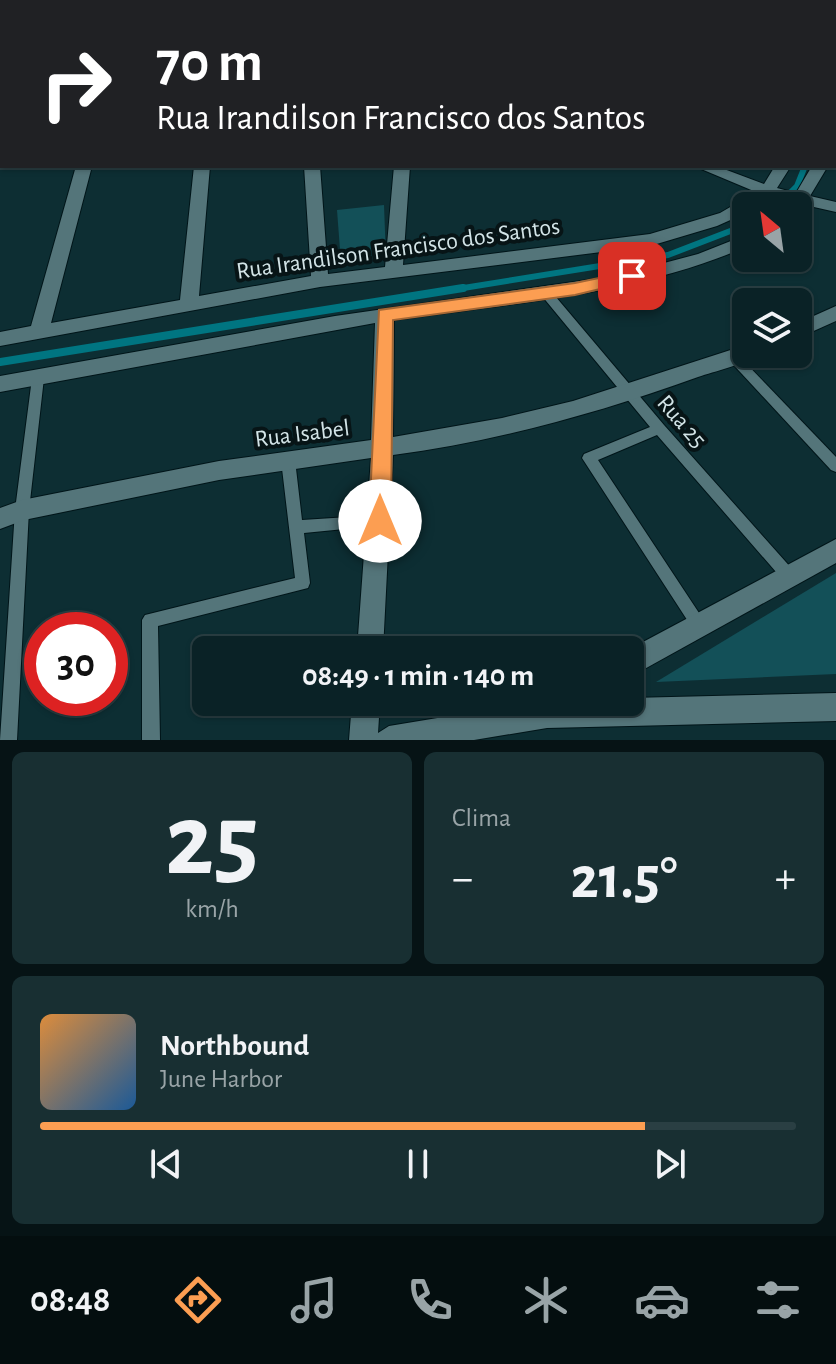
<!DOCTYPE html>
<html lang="pt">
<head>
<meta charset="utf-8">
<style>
	body { margin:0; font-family:"Alegreya Sans",sans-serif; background:#182f32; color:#f1f3f6; height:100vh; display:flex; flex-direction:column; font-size:30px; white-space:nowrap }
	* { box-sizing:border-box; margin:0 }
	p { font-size:26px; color:#99a4a7 }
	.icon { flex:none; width:44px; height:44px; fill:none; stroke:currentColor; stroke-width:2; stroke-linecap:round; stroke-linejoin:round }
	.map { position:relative; height:740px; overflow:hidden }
	.details { display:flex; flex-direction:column; gap:12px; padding:12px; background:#061315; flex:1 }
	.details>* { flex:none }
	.hud { position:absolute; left:0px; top:0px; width:836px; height:168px; box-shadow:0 2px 6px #0004,0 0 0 2px #2a3f43; background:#202124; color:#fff; overflow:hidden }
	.needle { width:52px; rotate:331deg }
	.fabs { position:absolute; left:732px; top:192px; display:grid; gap:16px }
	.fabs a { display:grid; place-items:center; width:80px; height:80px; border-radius:12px; background:#0a2226; box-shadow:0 2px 6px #0004,0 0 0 2px #2a3f43; font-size:40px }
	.speed { position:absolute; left:24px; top:612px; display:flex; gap:16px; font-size:40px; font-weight:700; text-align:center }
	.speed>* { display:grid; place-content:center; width:104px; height:104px; border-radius:50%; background:#0a2226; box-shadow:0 2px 6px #0004,0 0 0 2px #2a3f43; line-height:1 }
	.speed .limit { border:12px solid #d22; background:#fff; color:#111 }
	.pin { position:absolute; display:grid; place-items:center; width:68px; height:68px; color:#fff; margin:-34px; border-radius:16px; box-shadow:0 4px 12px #0006 }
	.me { position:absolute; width:88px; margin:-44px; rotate:0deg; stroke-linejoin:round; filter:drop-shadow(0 0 6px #0008) }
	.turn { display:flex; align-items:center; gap:28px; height:168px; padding:0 24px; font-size:36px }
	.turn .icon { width:104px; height:104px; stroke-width:2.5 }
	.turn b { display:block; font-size:56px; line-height:68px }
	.big { font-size:60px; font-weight:700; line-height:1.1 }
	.details .card { flex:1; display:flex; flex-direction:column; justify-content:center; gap:12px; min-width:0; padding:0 28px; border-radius:12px; background:#182f32 }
	.details .dial { align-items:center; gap:0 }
	.dial b { font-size:104px; line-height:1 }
	.song { display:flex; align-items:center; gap:24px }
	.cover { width:96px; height:96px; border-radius:12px; background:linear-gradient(135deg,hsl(30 70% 55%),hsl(210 70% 35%)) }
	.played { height:8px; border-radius:4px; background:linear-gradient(90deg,#fc9e52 80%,#2a3f43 80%) }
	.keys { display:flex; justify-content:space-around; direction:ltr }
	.heat { display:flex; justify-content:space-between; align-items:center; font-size:44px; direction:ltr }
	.details .tiles { flex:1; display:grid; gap:12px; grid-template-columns:1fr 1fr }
	.card:last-child { grid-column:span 2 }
	.trip { position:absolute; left:192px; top:636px; width:452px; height:80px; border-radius:12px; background:#0a2226; box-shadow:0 2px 6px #0004,0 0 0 2px #2a3f43; font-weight:700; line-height:80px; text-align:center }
	.tab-bar { display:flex; height:128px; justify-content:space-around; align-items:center; background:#040e0f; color:#99a4a7 }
	.tab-bar .icon { width:56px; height:56px }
	.tab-bar .on { color:#fc9e52 }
	.tab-bar b { font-size:36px; color:#f1f3f6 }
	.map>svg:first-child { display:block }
	.green { fill:#135058 }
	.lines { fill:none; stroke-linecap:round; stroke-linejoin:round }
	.stream-far2 { stroke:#007581; stroke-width:5 }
	.stream-far1 { stroke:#007581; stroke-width:6 }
	.stream { stroke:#007581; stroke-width:8 }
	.service-casing { stroke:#001519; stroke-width:2 }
	.minor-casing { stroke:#001519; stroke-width:2 }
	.service { fill:#54757a; fill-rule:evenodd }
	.minor { fill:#54757a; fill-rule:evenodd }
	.route { fill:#fc9e52; stroke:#a46735; stroke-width:2 }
	.labels { text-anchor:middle; stroke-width:8; stroke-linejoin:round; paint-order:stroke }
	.street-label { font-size:24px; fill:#d3e4e7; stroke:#071416 }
</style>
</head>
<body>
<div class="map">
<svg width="836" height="740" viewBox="0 0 836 740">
	<rect width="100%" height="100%" fill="#0d2e33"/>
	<g class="green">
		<polygon points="384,205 386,258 341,263 337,210"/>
		<polygon points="836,573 836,674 656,682"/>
	</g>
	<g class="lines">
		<polyline class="stream-far2" points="834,98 836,94"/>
		<g class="stream-far1">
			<polyline points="777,206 797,186 805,166"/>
			<polyline points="451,290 668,255 746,225"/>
		</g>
		<polyline class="stream" points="0,362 463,288"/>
		<defs>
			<g id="service">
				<polygon points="546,289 550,290 664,425 793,570 795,575 793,580 788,582 783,580 657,435 598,460 703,619 706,624 703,629 698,632 693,629 582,458 584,454 650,427 542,296 541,293"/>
				<polygon points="733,353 737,354 836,457 836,472 831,470 729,360 727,357 729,354"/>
				<polygon points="38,373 42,375 44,378 29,510 17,740 0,740 15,510 32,378 34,375"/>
				<polygon points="288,454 293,456 295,460 302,520 380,515 385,517 387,521 385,525 304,533 310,583 308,588 158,626 160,740 142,740 142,620 145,615 295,578 281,460 283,456"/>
			</g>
			<g id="minor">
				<polygon points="29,0 41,0 28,2"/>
				<rect x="123" y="0" width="12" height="2"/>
				<rect x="407" y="0" width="12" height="2"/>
				<polygon points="781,0 795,0 797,2 783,2"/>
				<polygon points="812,0 836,0 836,6 834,2"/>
				<rect x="0" y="22" width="2" height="8"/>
				<polygon points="834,34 836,35 836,51 834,50"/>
				<polygon points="836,60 836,71 834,72 834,61"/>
				<polygon points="0,72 2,72 0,84"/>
				<polygon points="76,166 92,166 51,323 180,300 194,166 210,166 199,296 311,276 304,166 320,166 328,274 385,267 394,166 410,166 403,265 650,234 720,213 756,192 694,166 716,166 764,184 775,166 791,166 777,188 796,193 812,166 828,166 810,196 836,202 836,212 805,205 798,210 798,206 785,206 789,201 770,197 758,206 746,206 746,213 717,226 650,246 320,287 0,346 0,332 31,326"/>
				<path d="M746,235V247C634,295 514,303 394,320L393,437L502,418L573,401L746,345V354H755C742,366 715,371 698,377C599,413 497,441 393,455L383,650H357L371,458L219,480L24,520L0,529V508L22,500L219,461L371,440L375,323L0,392V376L335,316L615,276L698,254Z"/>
				<polygon points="836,306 836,321 798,338 798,323"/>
				<polygon points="836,539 836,563 630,677 628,650"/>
				<polygon points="836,693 836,721 547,728 474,740 349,740 352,702 380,702 378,733 389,726 535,702 630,702 630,698"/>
			</g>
		</defs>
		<use href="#service" class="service-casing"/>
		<use href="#minor" class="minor-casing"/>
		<use href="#service" class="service"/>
		<use href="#minor" class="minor"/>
	</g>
	<polygon class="route" points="632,271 638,272 638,280 575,295 393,320 391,521 388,528 380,531 372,528 369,521 379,310 575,283"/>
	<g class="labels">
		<g class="street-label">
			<text transform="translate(398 248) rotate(-8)" y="8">Rua Irandilson Francisco dos Santos</text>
			<text transform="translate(682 421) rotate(49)" y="8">Rua 25</text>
			<text transform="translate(302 433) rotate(-7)" y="8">Rua Isabel</text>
		</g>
	</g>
</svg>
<div class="fabs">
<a><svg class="needle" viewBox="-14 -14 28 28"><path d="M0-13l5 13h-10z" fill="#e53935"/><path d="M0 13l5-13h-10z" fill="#99a4a7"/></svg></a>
<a><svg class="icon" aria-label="layers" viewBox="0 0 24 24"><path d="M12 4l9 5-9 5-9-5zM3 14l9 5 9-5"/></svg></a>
</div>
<div class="speed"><div class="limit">30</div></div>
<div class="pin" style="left:632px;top:276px;background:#d93025"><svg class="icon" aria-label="arrive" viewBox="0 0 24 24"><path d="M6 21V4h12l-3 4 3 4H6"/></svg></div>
<svg class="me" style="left:380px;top:521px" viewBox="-20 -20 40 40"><circle r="19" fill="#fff"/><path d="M0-13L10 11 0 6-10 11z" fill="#fc9e52"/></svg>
<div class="trip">08:49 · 1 min · 140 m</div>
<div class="hud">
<div class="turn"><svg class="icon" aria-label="right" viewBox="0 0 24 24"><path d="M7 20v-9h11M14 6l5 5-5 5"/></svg><div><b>70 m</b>Rua Irandilson Francisco dos Santos</div></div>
</div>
</div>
<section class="details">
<div class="tiles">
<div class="card dial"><b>25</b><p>km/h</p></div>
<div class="card"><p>Clima</p>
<div class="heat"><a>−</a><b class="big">21.5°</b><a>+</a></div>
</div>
<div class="card">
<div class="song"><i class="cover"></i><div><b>Northbound</b><p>June Harbor</p></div></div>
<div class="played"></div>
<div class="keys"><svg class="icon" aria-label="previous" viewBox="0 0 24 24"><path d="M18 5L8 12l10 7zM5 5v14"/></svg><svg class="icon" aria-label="pause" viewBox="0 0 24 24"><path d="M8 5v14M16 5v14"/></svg><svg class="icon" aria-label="next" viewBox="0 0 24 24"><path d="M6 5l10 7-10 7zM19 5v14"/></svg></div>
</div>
</div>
</section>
<nav class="tab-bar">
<b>08:48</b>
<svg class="icon on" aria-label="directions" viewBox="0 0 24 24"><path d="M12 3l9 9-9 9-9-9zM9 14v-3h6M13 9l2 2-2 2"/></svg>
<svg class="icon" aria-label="music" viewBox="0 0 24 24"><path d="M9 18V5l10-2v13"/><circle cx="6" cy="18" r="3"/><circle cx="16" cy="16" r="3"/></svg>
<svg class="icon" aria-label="phone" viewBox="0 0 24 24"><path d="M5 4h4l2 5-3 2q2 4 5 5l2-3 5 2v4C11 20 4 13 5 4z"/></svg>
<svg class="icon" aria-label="climate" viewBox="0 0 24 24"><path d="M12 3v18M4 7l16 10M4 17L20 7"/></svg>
<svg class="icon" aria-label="car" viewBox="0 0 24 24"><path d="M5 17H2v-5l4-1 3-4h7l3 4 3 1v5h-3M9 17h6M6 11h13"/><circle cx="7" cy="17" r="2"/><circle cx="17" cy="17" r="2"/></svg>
<svg class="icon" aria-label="filters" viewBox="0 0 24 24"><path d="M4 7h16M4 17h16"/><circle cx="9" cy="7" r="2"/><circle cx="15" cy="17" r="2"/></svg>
</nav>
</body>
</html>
